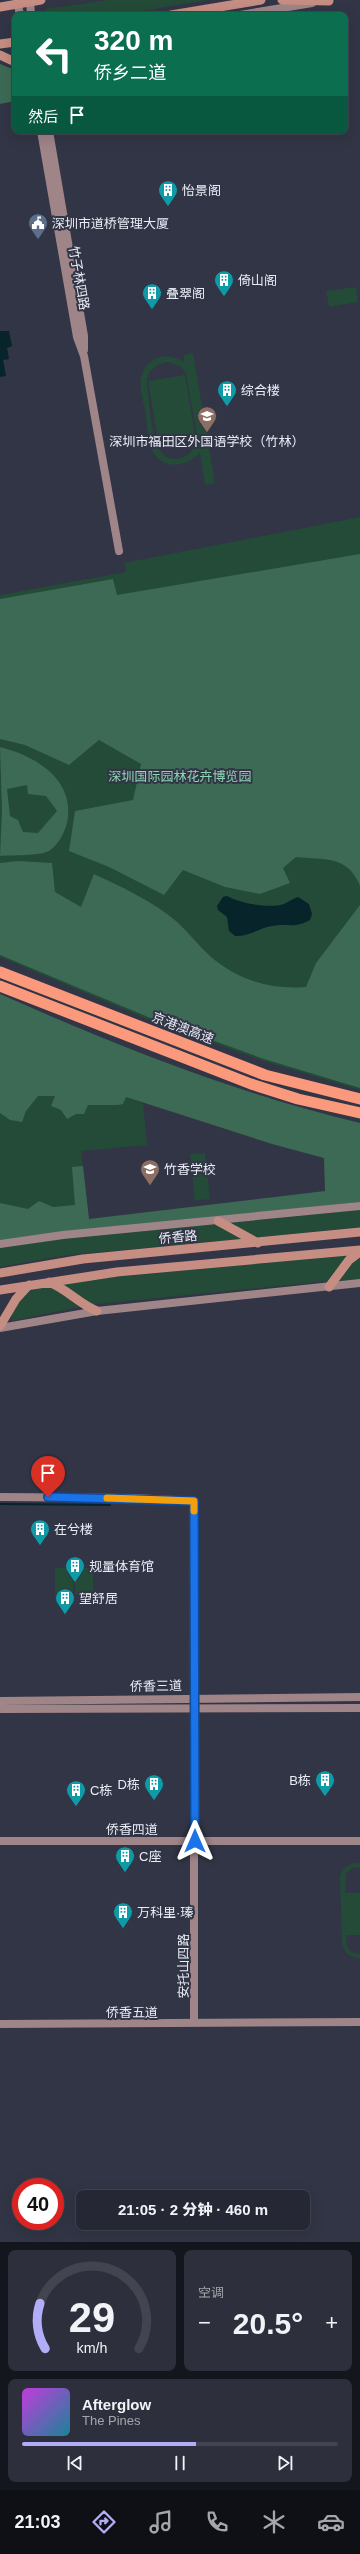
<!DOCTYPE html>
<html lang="zh">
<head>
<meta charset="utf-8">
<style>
  :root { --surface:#252834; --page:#2d303c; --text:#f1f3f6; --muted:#a3a6ac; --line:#42444f; --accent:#b2adf9 }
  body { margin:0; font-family:Arial,"Noto Sans SC",sans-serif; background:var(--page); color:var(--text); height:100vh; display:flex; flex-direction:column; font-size:15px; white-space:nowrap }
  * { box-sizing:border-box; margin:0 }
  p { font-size:13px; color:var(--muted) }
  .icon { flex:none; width:22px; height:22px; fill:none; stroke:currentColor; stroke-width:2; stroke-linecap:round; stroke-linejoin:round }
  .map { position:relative; height:2242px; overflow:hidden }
  .panel { display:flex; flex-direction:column; gap:8px; padding:8px; background:#14161d; flex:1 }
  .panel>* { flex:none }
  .guide { position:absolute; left:12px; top:12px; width:336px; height:122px; border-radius:8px; box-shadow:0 4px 16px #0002,0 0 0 1px var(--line); background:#0b6e4f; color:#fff; overflow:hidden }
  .speed { position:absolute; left:12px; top:2178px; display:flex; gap:8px; font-size:20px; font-weight:700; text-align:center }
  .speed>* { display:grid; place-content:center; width:52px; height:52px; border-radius:50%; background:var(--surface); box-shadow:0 4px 16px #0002,0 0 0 1px var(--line); line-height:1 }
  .speed .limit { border:6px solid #d22; background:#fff; color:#111 }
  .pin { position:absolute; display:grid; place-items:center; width:34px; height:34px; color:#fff; margin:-41px -17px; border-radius:50% 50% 50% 0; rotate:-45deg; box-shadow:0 0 4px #0007 }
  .pin .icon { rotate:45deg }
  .me { position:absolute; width:44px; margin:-22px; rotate:0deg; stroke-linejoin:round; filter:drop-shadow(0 0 3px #0008) }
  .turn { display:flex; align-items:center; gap:14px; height:84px; padding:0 16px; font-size:18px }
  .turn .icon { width:52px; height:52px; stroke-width:2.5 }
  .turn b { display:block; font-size:28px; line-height:34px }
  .then { display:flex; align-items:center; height:38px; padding:0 16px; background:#0003; gap:8px; font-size:15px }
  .big { font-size:30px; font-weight:800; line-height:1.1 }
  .panel .tile { flex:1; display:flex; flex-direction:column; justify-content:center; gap:6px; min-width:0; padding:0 14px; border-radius:8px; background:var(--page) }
  .panel .dial { align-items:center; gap:0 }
  .dial svg { height:104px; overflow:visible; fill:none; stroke:var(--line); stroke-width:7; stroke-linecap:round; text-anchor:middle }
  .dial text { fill:var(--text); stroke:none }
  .song { display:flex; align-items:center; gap:12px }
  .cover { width:48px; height:48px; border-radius:6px; background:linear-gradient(135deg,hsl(290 70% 55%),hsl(190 70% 35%)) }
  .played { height:4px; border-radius:2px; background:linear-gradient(90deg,var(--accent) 55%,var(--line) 55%) }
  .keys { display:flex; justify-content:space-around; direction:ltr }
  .heat { display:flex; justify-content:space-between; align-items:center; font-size:22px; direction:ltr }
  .panel .tiles { flex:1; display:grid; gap:8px; grid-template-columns:1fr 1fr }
  .tile:last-child { grid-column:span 2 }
  .trip { position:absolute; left:76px; top:2190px; width:234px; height:40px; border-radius:8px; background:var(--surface); box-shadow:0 4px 16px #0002,0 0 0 1px var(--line); font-weight:800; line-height:40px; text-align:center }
  .dock { display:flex; height:64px; justify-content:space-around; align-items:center; background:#0f1015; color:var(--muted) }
  .dock .icon { width:28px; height:28px }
  .dock .active { color:var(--accent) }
  .dock b { font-size:18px; color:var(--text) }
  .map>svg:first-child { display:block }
  .green { fill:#244a38; fill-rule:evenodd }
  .forest { fill:#3d6a54; fill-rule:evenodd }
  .water { fill:#06242a }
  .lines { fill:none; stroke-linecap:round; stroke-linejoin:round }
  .stream { stroke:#06242a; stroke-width:2 }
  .secondary { stroke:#9f8488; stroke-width:8 }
  .primary { stroke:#c68d83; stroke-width:9 }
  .highway { stroke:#fb997c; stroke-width:11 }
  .route-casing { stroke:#114b97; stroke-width:10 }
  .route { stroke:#1a73e8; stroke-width:7 }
  .slow { stroke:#f59e0b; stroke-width:7 }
  .labels { text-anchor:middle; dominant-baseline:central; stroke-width:4; stroke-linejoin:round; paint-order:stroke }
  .poi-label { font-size:13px; fill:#e9ecf6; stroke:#313545; text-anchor:start }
  .street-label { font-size:13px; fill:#e9ecf6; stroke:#313545 }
  .park-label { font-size:13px; fill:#8bd5b0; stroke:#313545 }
</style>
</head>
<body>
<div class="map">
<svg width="360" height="2242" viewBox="0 0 360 2242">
  <rect width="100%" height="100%" fill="#313545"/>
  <!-- green -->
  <path class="green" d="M108,0H208L119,15H47L46,9Z
    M356,287L358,302L329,307L326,291Z
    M193,353L215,483L205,485L200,453C187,467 162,471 152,450C147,438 147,423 145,410C143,399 138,385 142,374C148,355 169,352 184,362V355ZM169,362L181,367L186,374L197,435C198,458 168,469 158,447C150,429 150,405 147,385C146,372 155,363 169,362Z
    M185,375L196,440L159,446L148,381Z
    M360,517V1090L263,1061L147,1019L0,957V595L126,572L124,563Z
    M0,1052L143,1103L147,1145L81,1151L89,1219L0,1229Z
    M205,1153L206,1168L192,1169L190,1154Z
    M207,1171L210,1199L195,1201L192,1173Z
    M360,1208V1227L254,1238L230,1221Z
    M216,1222L244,1239L69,1255L0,1267V1248L38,1241Z
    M349,1255L334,1272L329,1281L88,1305L60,1282Z
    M360,1255V1279L340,1281L349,1265Z
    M50,1285L79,1307L11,1321C15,1297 28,1289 50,1285Z
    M55,1568H73V1595H55Z
    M75,1568H93V1595H75Z
    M353,1863H360V1868L354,1867L346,1873L345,1893H360V1935H346L347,1947L351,1952L360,1954V1959L348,1955L342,1944L340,1875L345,1867Z"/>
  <!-- forest -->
  <path class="forest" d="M0,64L15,70V101L0,104Z
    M360,554V886C348,855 324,860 296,857L283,868L290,883L260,894L225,887L183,870L164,895L109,867L69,851L75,811L133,800L141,764L99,740L69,765L25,745L0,739V599L113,579L117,595Z
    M0,747C36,756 76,780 67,823C64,834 58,845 49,851C40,856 11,855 0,856L2,811ZM27,785L28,794L46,796L57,811L38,833L23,832L18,820L10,816L7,789Z
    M18,861L52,863L55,892L81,907L94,874C122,887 152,901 176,921C188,932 198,945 210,956C238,980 270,990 306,987L316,963L360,905V1088L264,1059L148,1017L0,955V863Z
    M0,994C117,1046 235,1093 360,1123V1202L0,1242V1203L28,1209L39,1201L53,1207L75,1205L72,1167L83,1166L89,1219L325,1191L324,1158L272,1144L126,1097L123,1104L118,1105H88L84,1114H76L67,1119L61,1110L51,1106L55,1096H38L26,1111L22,1122L10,1120L0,1113Z"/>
  <!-- water -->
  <path class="water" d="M0,331H9L12,346L7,348L9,359L3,360L6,376L0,377Z
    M227,896C239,903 270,909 284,904C289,901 293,899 298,897L309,904L312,914L310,920C294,929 287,923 272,926C258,928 252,936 235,936L229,931L227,917L218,910L217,906L223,897Z"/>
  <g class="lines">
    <!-- stream -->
    <path class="stream" d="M0,1504L110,1505"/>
    <!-- secondary -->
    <path class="secondary" d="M17,0L20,15
      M30,0L31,15
      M240,15L312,3
      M41,131L77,337L84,356L119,551
      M49,131L84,336V350
      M0,1244L63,1235L360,1206
      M0,1328L97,1311L360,1283
      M0,1497L133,1498L194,1501V2023
      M0,1701L360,1697
      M0,1709L360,1708
      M0,1841H360
      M0,2024L360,2022"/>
    <!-- primary -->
    <path class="primary" d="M282,0L329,1
      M0,7L41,0
      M171,15L261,0
      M0,44L15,42
      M0,55L15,62
      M218,1221L258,1243
      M0,1273L83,1259L360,1232
      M49,1282C67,1289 79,1304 97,1311
      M329,1287L349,1260L360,1252
      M0,1290L117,1272L360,1250
      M0,1326L16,1299L29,1285"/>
    <!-- highway -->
    <path class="highway" d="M0,972L265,1075L360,1099
      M0,986L251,1084L298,1099L360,1113"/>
  </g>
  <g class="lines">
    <!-- route casing -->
    <g class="route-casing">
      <path id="route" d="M48,1497L194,1501L195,1841"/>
    </g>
    <!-- route -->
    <use href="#route" class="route"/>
    <!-- slow -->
    <path class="slow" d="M107,1498L194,1501V1511"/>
  </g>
  <!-- icons -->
  <defs>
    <g id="building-pin" transform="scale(1)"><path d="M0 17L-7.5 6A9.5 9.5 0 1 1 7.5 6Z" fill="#0f9aa8" stroke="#313545"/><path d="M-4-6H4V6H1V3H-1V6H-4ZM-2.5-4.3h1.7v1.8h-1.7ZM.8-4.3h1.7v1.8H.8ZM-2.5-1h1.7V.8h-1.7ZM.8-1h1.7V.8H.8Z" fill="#fff"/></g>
    <g id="civic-pin" transform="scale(1)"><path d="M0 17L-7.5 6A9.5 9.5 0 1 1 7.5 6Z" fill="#5c6f8a" stroke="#313545"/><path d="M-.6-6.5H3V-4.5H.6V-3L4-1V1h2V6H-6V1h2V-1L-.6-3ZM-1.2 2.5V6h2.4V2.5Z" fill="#fff"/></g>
    <g id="school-pin" transform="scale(1)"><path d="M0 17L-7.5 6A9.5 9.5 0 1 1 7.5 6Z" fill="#8d6e63" stroke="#313545"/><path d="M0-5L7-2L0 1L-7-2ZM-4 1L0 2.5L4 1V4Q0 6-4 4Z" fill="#fff"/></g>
  </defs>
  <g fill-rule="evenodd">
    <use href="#building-pin" x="168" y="190"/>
    <use href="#civic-pin" x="38" y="223"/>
    <use href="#building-pin" x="224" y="280"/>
    <use href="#building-pin" x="152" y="293"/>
    <use href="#building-pin" x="227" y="390"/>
    <use href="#school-pin" x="207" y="416"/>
    <use href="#school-pin" x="150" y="1169"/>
    <use href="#building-pin" x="40" y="1529"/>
    <use href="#building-pin" x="75" y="1566"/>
    <use href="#building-pin" x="65" y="1598"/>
    <use href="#building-pin" x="325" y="1780"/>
    <use href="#building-pin" x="154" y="1784"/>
    <use href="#building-pin" x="76" y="1790"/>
    <use href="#building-pin" x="125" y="1856"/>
    <use href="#building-pin" x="123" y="1912"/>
  </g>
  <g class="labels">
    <!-- poi labels -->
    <g class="poi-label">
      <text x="182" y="190">怡景阁</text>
      <text x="52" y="223">深圳市道桥管理大厦</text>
      <text x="238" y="280">倚山阁</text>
      <text x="166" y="293">叠翠阁</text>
      <text x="241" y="390">综合楼</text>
      <text x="207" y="441" text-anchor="middle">深圳市福田区外国语学校（竹林）</text>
      <text x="164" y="1169">竹香学校</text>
      <text x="54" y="1529">在兮楼</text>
      <text x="89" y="1566">规量体育馆</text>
      <text x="79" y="1598">望舒居</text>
      <text x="311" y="1780" text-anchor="end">B栋</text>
      <text x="140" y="1784" text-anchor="end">D栋</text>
      <text x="90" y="1790">C栋</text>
      <text x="139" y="1856">C座</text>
      <text x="137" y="1912">万科里·瑧</text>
    </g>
    <!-- street labels -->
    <g class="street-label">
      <text transform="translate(79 278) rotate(80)">竹子林四路</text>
      <text transform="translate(183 1028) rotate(21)">京港澳高速</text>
      <text transform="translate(178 1237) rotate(-5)">侨香路</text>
      <text transform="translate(156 1686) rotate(-1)">侨香三道</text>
      <text x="132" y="1829">侨香四道</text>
      <text transform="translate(183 1966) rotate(-90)">安托山四路</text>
      <text x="132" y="2012">侨香五道</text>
    </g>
    <!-- park labels -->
    <g class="park-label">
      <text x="180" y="776">深圳国际园林花卉博览园</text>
    </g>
  </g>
</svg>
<div class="speed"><div class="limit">40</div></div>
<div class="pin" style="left:48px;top:1497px;background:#d93025"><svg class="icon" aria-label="arrive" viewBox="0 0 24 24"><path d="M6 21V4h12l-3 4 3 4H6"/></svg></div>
<svg class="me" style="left:195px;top:1841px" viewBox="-20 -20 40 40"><path d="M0-17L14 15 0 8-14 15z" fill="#1a73e8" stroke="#fff" stroke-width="4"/></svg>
<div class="trip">21:05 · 2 分钟 · 460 m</div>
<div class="guide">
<div class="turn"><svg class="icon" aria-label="left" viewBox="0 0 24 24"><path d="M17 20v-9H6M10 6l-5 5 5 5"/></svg><div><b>320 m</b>侨乡二道</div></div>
<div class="then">然后<svg class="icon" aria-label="arrive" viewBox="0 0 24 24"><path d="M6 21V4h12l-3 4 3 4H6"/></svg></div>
</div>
</div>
<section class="panel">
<div class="tiles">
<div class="tile dial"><svg viewBox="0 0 100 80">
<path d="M14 69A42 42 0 1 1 86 69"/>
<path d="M14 69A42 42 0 0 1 10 34" stroke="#b2adf9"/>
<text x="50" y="56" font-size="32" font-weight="700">29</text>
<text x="50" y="72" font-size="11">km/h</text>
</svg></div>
<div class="tile"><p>空调</p>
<div class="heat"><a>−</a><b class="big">20.5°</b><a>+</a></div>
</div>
<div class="tile">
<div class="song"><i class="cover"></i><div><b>Afterglow</b><p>The Pines</p></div></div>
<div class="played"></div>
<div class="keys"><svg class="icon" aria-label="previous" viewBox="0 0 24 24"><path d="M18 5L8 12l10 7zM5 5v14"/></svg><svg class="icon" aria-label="pause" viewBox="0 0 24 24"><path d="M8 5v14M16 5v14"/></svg><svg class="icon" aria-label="next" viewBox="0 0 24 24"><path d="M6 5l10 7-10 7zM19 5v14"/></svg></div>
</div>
</div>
</section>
<nav class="dock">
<b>21:03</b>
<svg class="icon active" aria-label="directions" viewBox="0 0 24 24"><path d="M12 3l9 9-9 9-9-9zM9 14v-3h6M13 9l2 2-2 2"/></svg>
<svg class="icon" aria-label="music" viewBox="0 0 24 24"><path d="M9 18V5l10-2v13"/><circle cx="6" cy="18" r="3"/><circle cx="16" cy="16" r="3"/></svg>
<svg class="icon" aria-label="phone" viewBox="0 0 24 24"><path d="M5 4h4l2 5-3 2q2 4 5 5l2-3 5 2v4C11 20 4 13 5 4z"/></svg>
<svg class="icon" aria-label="climate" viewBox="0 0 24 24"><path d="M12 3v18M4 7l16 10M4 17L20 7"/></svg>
<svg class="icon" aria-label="car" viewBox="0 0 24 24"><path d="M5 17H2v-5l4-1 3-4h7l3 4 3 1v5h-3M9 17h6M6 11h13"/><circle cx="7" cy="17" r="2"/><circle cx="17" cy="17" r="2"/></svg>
</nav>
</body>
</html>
